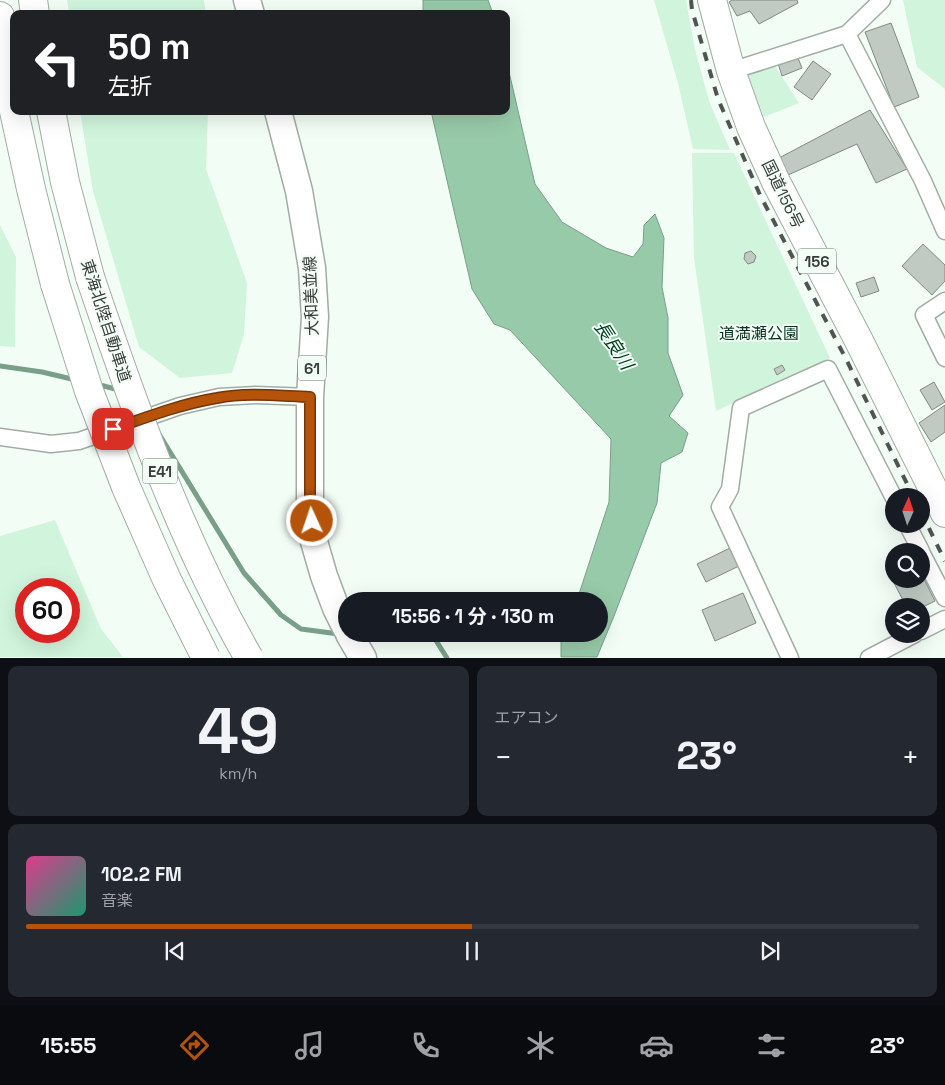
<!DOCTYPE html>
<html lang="ja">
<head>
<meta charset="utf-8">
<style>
  :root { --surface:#171b24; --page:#242831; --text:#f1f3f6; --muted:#9ea1a6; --line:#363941; --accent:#b45309 }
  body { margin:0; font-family:"Space Grotesk","Noto Sans JP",sans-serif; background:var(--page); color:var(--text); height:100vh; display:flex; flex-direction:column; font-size:19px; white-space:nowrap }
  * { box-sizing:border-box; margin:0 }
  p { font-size:16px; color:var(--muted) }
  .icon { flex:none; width:28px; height:28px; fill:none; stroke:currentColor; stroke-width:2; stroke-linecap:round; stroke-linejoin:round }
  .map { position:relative; height:658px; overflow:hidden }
  .details { display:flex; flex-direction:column; gap:8px; padding:8px; background:#0d0f14; flex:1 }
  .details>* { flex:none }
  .hud { position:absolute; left:10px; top:10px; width:500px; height:105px; border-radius:10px; box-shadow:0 5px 20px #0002; background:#202124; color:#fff; overflow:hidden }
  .needle { width:32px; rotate:3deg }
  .controls { position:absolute; left:885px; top:488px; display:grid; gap:10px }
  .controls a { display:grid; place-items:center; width:45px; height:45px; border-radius:50%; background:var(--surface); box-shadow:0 5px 20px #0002; font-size:25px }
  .speed { position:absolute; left:15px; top:578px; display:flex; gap:10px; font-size:25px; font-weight:700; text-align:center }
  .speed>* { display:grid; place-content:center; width:65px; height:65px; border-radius:50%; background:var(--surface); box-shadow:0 5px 20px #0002; line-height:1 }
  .speed .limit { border:8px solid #d22; background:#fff; color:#111 }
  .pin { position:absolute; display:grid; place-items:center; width:42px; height:42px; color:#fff; margin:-21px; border-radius:10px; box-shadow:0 2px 8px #0006 }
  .me { position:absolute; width:55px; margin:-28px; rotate:357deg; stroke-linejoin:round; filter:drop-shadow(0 0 4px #0008) }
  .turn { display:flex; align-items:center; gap:18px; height:105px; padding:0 15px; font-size:22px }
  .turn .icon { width:65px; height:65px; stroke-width:2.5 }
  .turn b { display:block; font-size:35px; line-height:42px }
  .big { font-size:38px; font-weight:700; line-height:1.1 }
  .details .tile { flex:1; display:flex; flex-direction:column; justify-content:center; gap:8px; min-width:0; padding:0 18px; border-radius:10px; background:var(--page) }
  .details .dial { align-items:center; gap:0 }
  .dial b { font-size:65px; line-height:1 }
  .song { display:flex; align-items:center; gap:15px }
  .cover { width:60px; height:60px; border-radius:8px; background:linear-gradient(135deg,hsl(330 70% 55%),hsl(160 70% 35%)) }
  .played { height:5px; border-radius:2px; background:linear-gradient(90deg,var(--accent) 50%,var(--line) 50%) }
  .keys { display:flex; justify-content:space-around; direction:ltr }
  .heat { display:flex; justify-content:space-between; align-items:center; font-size:28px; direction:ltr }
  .details .tiles { flex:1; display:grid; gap:8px; grid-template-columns:1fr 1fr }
  .tile:last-child { grid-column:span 2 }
  .trip { position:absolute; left:338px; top:592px; width:270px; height:50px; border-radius:25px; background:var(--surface); box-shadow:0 5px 20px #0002; font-weight:700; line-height:50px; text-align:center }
  .tabs { display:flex; height:80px; justify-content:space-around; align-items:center; background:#090b0e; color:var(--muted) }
  .tabs .icon { width:35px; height:35px }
  .tabs .active { color:var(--accent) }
  .tabs b { font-size:22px; color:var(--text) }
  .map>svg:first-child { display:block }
  .green { fill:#d0f4dc; fill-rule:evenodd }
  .water { fill:#97caa9; stroke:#7a9f88 }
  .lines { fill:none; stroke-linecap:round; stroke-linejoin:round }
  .stream { stroke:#7a9f88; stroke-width:5 }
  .building { fill:#c0cac3; stroke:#808a83 }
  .street-casing { stroke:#a2aca5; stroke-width:19 }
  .primary-casing { stroke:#a2aca5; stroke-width:29 }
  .highway-casing { stroke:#a2aca5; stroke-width:30 }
  .street { stroke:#fff; stroke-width:16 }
  .primary { stroke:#fff; stroke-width:26 }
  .highway { stroke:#fff; stroke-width:28 }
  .rail { stroke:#505552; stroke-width:4; stroke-dasharray:9 9; stroke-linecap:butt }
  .highway-bridge-casing { stroke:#a2aca5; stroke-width:30; stroke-linecap:butt }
  .highway-bridge { stroke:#fff; stroke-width:28 }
  .route-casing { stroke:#753606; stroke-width:12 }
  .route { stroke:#b45309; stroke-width:9 }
  .labels { text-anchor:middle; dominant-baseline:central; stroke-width:4; stroke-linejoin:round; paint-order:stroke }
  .shield { fill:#f2fdf6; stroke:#707672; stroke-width:1 }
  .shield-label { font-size:15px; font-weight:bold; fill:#383c3a }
  .street-label { font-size:16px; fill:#383c3a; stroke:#f2fdf6 }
  .park-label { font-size:16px; fill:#09331e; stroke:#f2fdf6 }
  .water-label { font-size:18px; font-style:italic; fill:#004123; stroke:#f2fdf6 }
</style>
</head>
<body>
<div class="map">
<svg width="945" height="658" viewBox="0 0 945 658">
  <rect width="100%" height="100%" fill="#f2fdf6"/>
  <!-- green -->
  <path class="green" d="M67,0H204L206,14H69Z
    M654,0H686L695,49L709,101L730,150L693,149L678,83Z
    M903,0H945V89L917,67Z
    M771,60L799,103L764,117L745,71Z
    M80,111H208L206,169L247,283L244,334L232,373L180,378L139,347L93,191Z
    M692,153H734L830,358L716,411L694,258Z
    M0,225L16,257L15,347L0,346Z
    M55,520L101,629L123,657H0V536ZM26,589H69V631H26Z"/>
  <!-- water -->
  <path class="water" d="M423,0H488L493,14H423Z
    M506,59L535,184L562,222L606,248L633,257L643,244L644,225L655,214L664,238L662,287L668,318V353L683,395L669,416L688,433L682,452L661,463L657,503L614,616L597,657H561V634H599V601H572L579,594L609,502L611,439L510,330L494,324L472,289L431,111H506Z"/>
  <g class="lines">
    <!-- stream -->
    <path class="stream" d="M0,366L42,372L76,380
      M96,384L119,390
      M159,434L244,573L281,615L301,629L339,634
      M427,634L435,639L447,658
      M360,636L379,634"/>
  </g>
  <!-- building -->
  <path class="building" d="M732,0H797L798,3L759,24L750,11L737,16L729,2Z
    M891,23L919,97L894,107L865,32Z
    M796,53L802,68L782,76L777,60Z
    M813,61L831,74L812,100L794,87Z
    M870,110L907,169L876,183L857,144L788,175L779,158Z
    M923,244L945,265V281L932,295L902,266Z
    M751,251L756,256L754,262L748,264L744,259L745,253Z
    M874,277L879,291L861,297L856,283Z
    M782,365L785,370L777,375L774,369Z
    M934,382L945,402L932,410L920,390Z
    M945,405V432L931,442L919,423Z
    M730,548L739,566L706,582L697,564Z
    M921,577H923L935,601L921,608V606H906L893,581L897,579L916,580Z
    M743,593L756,623L715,641L702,610Z"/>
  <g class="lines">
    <!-- street casing -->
    <g class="street-casing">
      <path id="street" d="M847,34L882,0
        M731,71L847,34L923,181L945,231
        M945,301L924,315L945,358
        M0,437L51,444L79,441L180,406L219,397L256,395L310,397
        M907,524L921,551
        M921,552L945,598
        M921,631L945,619
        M790,658L720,507L730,489L741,408L828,369L894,498
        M869,658L915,634"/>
    </g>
    <!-- primary casing -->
    <g class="primary-casing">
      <path id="primary" d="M247,0L251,14
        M278,111L299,191L312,268L315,317L310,397V505L313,538L324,576L336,608L346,628
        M349,634L363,658"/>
    </g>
    <!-- highway casing -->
    <g class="highway-casing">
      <path id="highway" d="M33,0L35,14
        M712,0L731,71L751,127L776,182L858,339L945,513
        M0,16L14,109
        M14,111L31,189L55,284
        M51,111L65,182L90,277"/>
    </g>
    <!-- street -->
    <use href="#street" class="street"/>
    <!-- primary -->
    <use href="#primary" class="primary"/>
    <!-- highway -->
    <use href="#highway" class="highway"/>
    <!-- rail -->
    <path class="rail" d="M691,0L692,10L718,99L760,195L846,359L913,496
      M921,512L945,561"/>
    <!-- highway-bridge casing -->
    <g class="highway-bridge-casing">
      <path id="highway-bridge" d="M90,277C134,407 180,538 249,658
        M55,284L89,391L126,487L167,580L206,658"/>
    </g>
    <!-- highway-bridge -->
    <use href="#highway-bridge" class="highway-bridge"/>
  </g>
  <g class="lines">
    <!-- route casing -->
    <g class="route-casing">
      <path id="route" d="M113,429C147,417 181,404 217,398C248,392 280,396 310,397V504L312,521"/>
    </g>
    <!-- route -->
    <use href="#route" class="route"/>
  </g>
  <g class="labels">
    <!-- shield labels -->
    <g class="shield">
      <rect x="798" y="248.5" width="38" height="25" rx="4"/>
      <rect x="298" y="355.5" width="28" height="25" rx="4"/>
      <rect x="142.5" y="458.5" width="35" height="25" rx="4"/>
    </g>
    <g class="shield-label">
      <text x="817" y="261">156</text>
      <text x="312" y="368">61</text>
      <text x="160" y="471">E41</text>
    </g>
    <!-- street labels -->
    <g class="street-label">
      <text transform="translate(783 194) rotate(64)">国道156号</text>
      <text transform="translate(311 296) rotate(-92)">大和美並線</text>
      <text transform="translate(106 321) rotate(72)">東海北陸自動車道</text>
    </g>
    <!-- park labels -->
    <g class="park-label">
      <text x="759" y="333">道満瀬公園</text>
    </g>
    <!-- water labels -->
    <g class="water-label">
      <text transform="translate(614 345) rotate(57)">長良川</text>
    </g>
  </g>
</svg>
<div class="controls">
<a><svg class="needle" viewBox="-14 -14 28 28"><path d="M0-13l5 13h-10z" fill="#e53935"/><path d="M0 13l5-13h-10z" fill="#9ea1a6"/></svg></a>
<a><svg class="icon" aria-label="search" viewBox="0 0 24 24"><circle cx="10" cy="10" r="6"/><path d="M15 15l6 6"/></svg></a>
<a><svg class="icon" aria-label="layers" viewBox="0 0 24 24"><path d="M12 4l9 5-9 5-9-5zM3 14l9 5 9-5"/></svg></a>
</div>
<div class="speed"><div class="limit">60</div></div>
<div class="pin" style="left:113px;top:429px;background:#d93025"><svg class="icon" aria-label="arrive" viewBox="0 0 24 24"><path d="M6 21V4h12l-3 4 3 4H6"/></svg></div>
<svg class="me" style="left:312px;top:521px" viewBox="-20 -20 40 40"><circle r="17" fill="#b45309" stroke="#fff" stroke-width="3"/><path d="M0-11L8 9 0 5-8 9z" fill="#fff"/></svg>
<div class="trip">15:56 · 1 分 · 130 m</div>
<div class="hud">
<div class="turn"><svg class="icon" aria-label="left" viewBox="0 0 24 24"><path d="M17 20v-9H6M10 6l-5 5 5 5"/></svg><div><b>50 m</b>左折</div></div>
</div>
</div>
<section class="details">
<div class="tiles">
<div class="tile dial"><b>49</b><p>km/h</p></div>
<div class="tile"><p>エアコン</p>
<div class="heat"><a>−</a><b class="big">23°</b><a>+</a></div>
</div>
<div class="tile">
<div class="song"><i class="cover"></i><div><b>102.2 FM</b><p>音楽</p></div></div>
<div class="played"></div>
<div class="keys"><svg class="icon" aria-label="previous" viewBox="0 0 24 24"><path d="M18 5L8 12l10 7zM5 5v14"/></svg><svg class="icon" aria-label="pause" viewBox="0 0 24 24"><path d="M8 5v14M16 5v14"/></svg><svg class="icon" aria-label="next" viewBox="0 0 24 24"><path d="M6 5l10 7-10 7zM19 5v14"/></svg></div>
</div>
</div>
</section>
<nav class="tabs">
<b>15:55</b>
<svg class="icon active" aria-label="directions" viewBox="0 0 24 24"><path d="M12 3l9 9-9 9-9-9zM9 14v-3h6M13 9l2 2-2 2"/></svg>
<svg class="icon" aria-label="music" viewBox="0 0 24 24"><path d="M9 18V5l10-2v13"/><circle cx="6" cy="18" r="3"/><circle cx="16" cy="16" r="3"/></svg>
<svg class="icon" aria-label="phone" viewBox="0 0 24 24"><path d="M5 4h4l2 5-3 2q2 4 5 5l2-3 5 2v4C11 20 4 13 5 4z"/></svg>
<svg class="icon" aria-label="climate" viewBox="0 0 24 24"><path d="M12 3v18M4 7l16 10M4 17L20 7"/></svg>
<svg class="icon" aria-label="car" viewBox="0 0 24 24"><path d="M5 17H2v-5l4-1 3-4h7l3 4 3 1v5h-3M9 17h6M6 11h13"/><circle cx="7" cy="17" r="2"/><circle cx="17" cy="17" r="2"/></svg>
<svg class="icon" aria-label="filters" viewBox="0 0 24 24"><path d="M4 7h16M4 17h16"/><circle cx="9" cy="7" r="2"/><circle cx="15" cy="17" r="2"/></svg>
<b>23°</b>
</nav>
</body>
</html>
